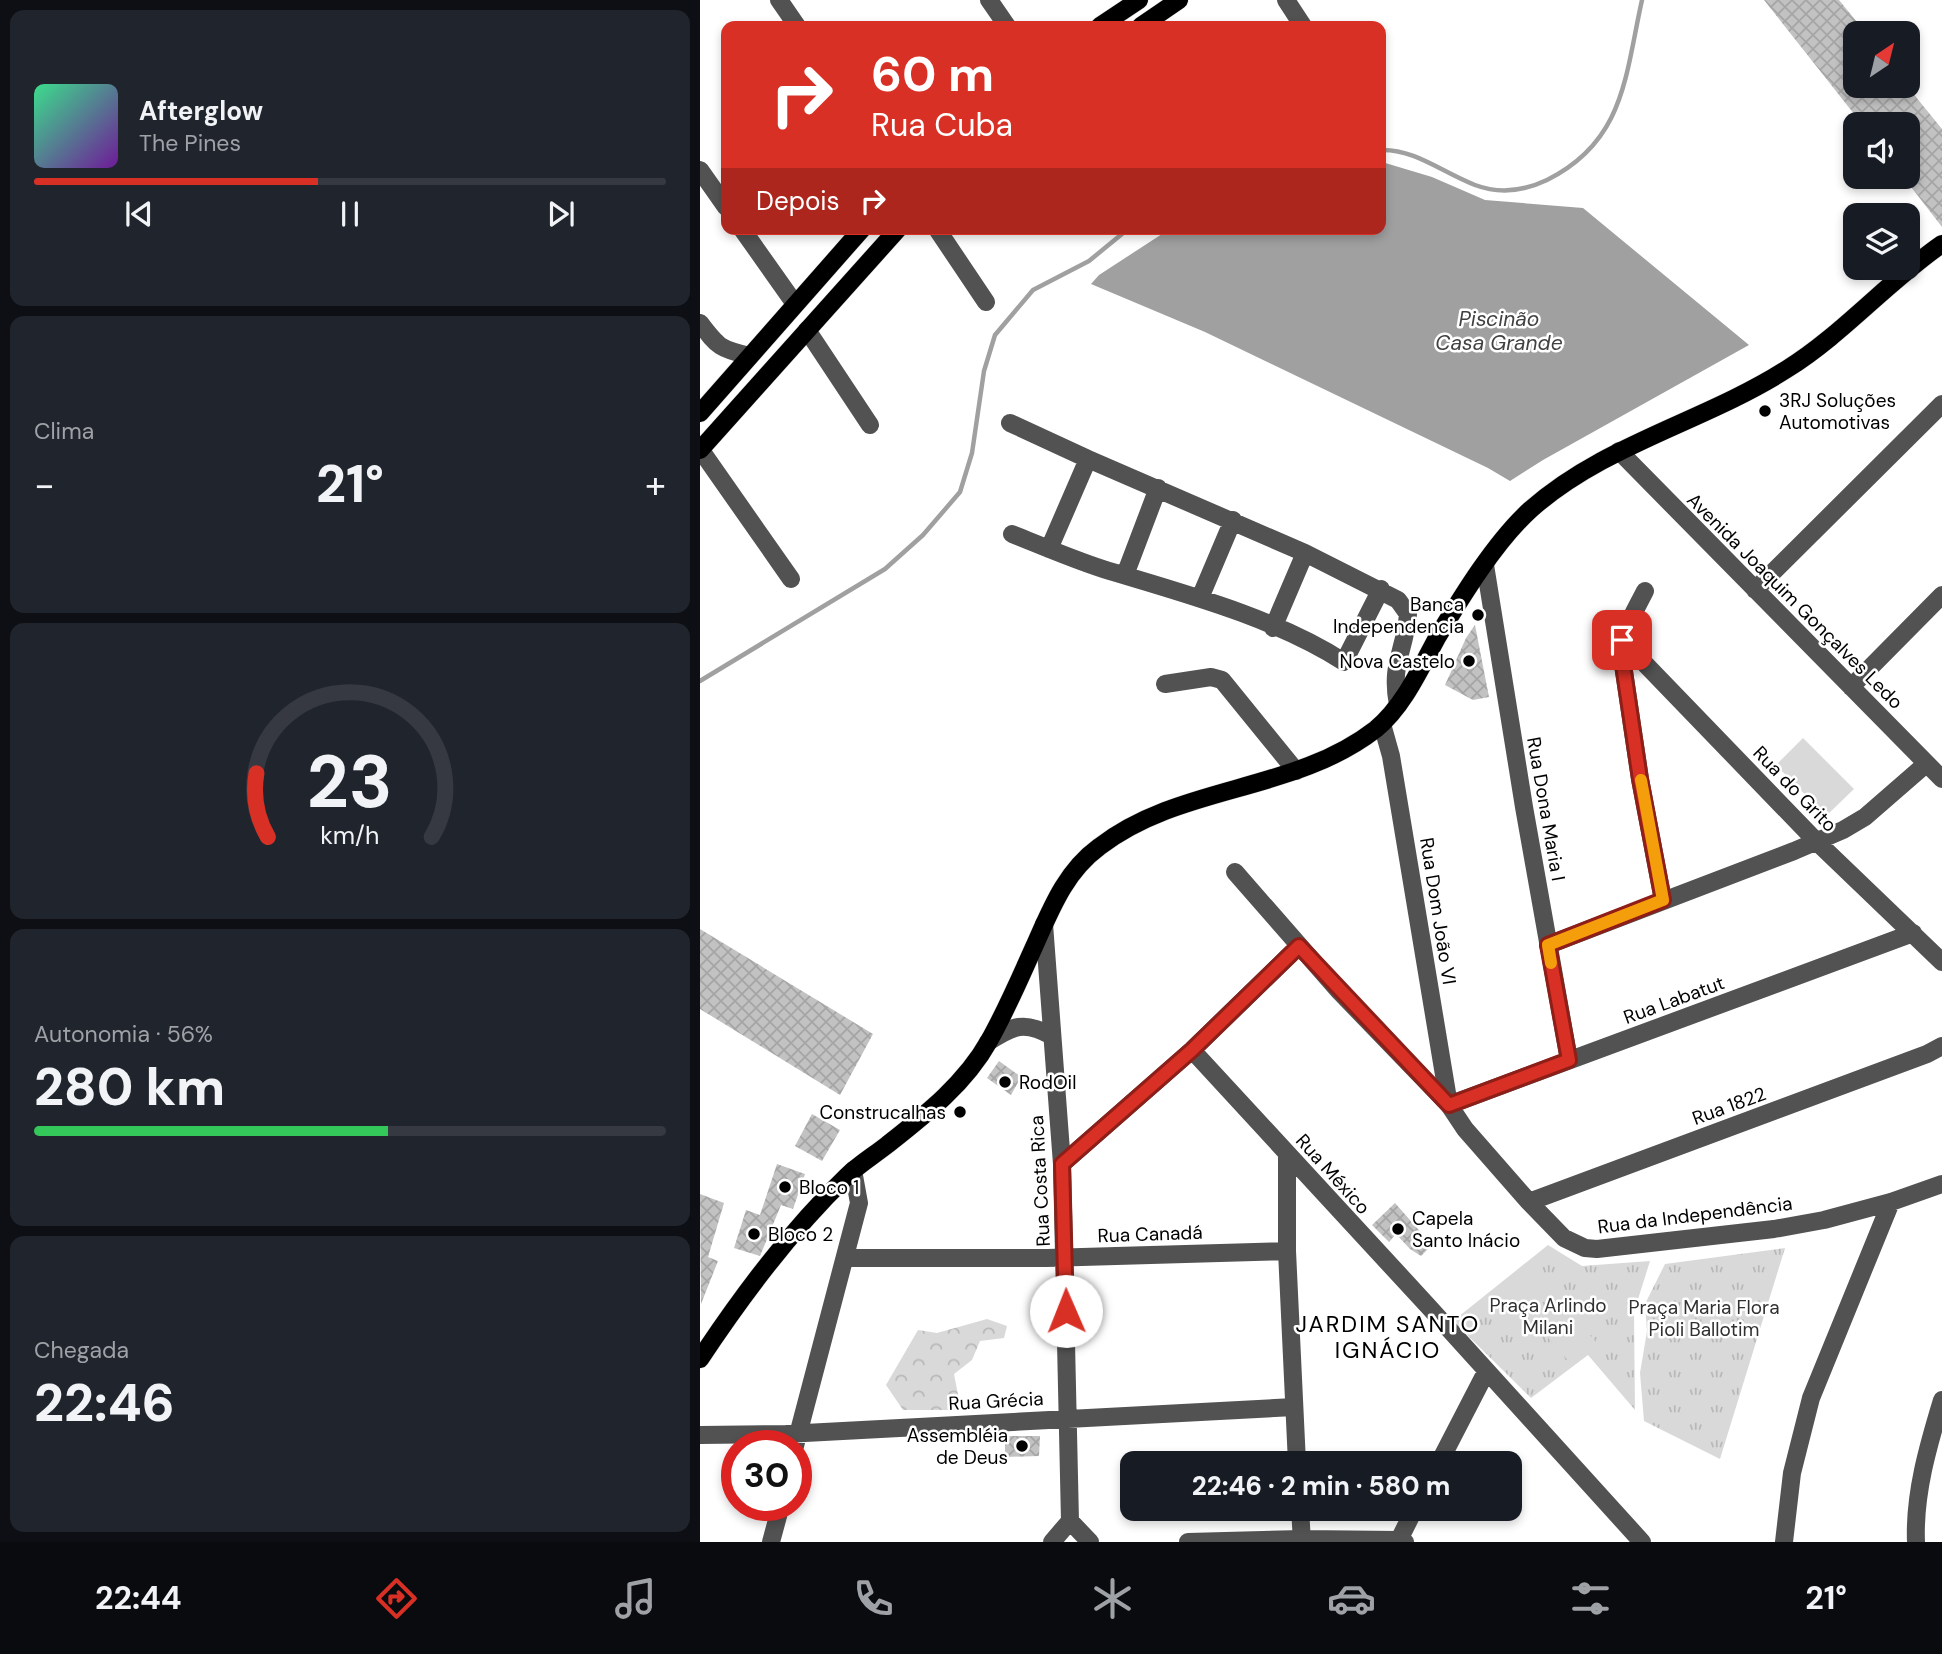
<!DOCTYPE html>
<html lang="pt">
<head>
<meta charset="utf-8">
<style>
  :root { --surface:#171b24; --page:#20242c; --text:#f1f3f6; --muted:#9ea1a6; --line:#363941; --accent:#d93025 }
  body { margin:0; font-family:"DM Sans",sans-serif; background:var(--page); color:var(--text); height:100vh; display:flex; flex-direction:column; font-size:26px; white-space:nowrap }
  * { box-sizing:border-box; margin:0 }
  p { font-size:23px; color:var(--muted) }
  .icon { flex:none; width:38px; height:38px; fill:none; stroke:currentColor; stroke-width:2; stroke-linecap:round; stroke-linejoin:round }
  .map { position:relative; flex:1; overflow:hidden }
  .side { display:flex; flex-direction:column; gap:10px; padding:10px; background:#0d0f14; width:700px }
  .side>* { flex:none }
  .top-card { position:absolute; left:21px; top:21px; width:665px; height:214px; border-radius:14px; box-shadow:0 4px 10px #0003; background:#d93025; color:#fff; overflow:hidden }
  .needle { width:46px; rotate:35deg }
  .tools { position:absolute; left:1143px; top:21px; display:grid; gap:14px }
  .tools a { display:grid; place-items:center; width:77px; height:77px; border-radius:14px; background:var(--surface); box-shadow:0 4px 10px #0003; font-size:35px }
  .speed { position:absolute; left:21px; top:1430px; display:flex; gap:14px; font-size:35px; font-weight:700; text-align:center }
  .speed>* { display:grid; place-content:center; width:91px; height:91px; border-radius:50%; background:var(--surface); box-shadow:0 4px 10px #0003; line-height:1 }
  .speed .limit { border:10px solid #d22; background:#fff; color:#111 }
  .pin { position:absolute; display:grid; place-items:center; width:60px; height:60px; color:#fff; margin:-30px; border-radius:14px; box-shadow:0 4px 10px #0006 }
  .me { position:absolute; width:77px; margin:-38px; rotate:359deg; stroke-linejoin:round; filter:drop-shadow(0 0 5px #0008) }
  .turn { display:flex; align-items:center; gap:24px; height:147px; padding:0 35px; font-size:32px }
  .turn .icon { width:91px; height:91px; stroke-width:2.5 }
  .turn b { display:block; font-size:49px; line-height:60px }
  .then { display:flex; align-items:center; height:66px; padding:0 35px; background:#0003; gap:14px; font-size:26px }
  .big { font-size:52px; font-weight:800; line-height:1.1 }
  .side .tile { flex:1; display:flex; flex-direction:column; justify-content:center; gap:10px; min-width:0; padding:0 24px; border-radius:14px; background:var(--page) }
  .side .dial { align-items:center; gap:0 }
  .dial svg { height:182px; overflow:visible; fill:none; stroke:var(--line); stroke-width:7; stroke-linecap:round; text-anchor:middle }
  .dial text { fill:var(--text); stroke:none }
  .song { display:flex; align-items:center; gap:21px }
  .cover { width:84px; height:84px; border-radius:10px; background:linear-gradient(135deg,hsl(150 70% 55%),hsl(280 70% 35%)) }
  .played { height:7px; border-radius:4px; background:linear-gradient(90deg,var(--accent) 45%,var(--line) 45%) }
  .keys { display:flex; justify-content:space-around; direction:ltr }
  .heat { display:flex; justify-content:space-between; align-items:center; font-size:38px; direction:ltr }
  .charge { height:10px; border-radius:5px; background:linear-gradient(90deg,#34c759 56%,var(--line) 0) }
  .trip { position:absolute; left:420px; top:1451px; width:402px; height:70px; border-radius:14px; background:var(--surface); box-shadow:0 4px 10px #0003; font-weight:800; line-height:70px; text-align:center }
  .dock { display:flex; height:112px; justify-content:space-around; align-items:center; background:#090b0e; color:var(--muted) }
  .dock .icon { width:49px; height:49px }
  .dock .on { color:var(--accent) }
  .dock b { font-size:32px; color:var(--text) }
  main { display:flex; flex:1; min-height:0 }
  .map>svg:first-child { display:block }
  .grass { fill:url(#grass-tufts) }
  .forest { fill:url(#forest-crowns) }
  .pitch { fill:#d9d9d9 }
  .water { fill:#a0a0a0 }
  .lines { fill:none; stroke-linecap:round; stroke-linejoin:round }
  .stream { stroke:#a0a0a0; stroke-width:4.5 }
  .building { fill:url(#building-cross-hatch) }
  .major-casing { stroke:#dbdbdb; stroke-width:19 }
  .minor { stroke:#525252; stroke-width:18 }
  .major { stroke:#000; stroke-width:18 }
  .route-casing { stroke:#8d1f18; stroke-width:18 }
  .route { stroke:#d93025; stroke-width:12 }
  .slow { stroke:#f59e0b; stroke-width:12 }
  .poi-dot { fill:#000; stroke:#fff; stroke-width:2.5 }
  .labels { text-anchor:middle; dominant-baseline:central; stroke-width:5; stroke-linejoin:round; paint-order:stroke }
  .poi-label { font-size:19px; fill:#000; stroke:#fff; text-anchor:start }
  .street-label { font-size:19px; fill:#000; stroke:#fff }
  .park-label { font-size:19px; fill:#303030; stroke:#fff }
  .water-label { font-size:21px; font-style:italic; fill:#414141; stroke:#fff }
  .quarter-label { font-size:23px; letter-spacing:2px; fill:#000; stroke:#fff }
</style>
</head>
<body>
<main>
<section class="side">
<div class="tile">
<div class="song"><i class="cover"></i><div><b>Afterglow</b><p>The Pines</p></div></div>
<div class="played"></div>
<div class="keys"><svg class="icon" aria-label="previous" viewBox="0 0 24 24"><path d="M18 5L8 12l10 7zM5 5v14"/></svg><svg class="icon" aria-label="pause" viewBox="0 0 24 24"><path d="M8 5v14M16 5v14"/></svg><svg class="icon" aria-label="next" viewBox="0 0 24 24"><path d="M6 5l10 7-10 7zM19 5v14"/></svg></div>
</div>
<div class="tile"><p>Clima</p>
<div class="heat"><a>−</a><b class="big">21°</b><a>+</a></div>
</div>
<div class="tile dial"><svg viewBox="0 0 100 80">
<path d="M14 69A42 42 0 1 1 86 69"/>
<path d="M14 69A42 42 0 0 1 9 41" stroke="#d93025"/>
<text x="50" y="56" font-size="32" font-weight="700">23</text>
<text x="50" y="72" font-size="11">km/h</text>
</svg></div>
<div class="tile"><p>Autonomia · 56%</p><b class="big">280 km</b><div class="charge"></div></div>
<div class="tile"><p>Chegada</p><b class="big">22:46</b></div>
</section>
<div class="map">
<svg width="1242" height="1542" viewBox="0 0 1242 1542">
  <defs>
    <pattern id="grass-tufts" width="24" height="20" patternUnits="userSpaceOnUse" patternTransform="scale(1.75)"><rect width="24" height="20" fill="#d9d9d9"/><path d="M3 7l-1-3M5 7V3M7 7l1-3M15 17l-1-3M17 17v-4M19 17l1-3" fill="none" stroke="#b8b8b8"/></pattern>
    <pattern id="forest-crowns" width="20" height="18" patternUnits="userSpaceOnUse" patternTransform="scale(1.75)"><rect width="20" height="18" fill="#d9d9d9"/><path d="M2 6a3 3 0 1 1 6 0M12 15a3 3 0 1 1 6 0" fill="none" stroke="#b8b8b8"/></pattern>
    <pattern id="building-cross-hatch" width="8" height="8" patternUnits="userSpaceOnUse" patternTransform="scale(1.75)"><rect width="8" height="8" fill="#c2c2c2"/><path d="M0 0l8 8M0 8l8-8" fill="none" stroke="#a5a5a5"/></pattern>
  </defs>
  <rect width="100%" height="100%" fill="#fff"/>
  <!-- grass -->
  <path class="grass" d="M848,1245L882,1266L950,1261L934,1312L935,1410L888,1355L831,1398L753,1321Z
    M1085,1248L1020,1459L944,1421L940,1373L947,1331L945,1304L965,1264Z"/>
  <!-- forest -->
  <path class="forest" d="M287,1319L307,1326L304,1338L280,1341L272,1360L254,1374L261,1410H203L186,1385L218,1330L237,1333Z"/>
  <!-- pitch -->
  <path class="pitch" d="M1103,738L1154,789L1126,816L1076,765Z
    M836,1269L854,1291L827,1314L808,1293Z
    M856,1296L896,1342L871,1364L831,1318Z"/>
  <!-- water -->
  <path class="water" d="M682,162L732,177L785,200L883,208L1049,345L843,460L810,481L788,468L505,332L391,284L399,275L462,234L474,229H681Z"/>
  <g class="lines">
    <!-- stream -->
    <path class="stream" d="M681,150C715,149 743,173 775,185C799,194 824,191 847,180C925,141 925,76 942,0
      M0,681L185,569L223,535L260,492L272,453L284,371L295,335L333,290L389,261L428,229"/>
  </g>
  <!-- building -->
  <path class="building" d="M1064,0H1139L1166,33H1155V86H1207L1242,129V227L1208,183V124H1162Z
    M775,625L789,697L773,700L745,685L766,638Z
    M0,929L173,1034L140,1095L0,1009Z
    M299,1061L321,1077L311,1095L287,1078Z
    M112,1114L140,1130L122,1161L95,1146Z
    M77,1164L105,1174L93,1209L81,1205L60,1256L34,1248L46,1210L60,1215Z
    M0,1194L24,1203L8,1257L18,1261L1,1304Z
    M695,1203L732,1245L721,1256L710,1249L696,1234L689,1242L672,1225Z
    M305,1436H340L339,1456L305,1457Z"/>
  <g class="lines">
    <!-- major casing -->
    <g class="major-casing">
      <path id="major" d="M400,26L439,0
        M441,26L479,0
        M0,413L162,229
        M0,450L198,229
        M0,1359C43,1294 90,1231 146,1177C158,1165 173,1156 187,1145C225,1115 265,1084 289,1041C306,1011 320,978 334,947C351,909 365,872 399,847C480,784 594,793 676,729C704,706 721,667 738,636C762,596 795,542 830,510C904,444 1004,422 1087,369C1143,334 1187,282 1242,244"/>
    </g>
    <!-- minor -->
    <path class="minor" d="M79,0L97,26
      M289,0L307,26
      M586,0L603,26
      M0,170L26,207
      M42,229L95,304
      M237,229L286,302
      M0,323C18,347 20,349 50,356
      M107,330L170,425
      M310,423L388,459L605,553L698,600L708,614C705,651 690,664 698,705
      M0,449L91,579
      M919,451L1242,779
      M312,534C342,546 372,559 403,569C482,593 574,617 644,662L681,589
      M349,549L388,459
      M785,565L824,807L869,1060
      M425,575L458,488
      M1055,590L1242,404
      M945,591C933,615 922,630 922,658L940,779L963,900
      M500,598L533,520
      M573,628L605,553
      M922,640L1117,842L1242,962
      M465,684L511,677L522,680L596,771
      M1151,687L1242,595
      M682,724L691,756L749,1105L1213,933
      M535,872L639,991L749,1105L765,1129L829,1202L864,1238L885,1248L897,1249L1074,1229L1124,1220L1191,1202L1242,1184
      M344,924L362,1164L370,1521L352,1542
      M848,945L1094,851L1143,830L1165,817L1226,764
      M288,1042C313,1026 324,1020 352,1036
      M492,1050L728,1306L942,1542
      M587,1154V1251L597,1463
      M362,1164L492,1050L599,946
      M829,1202L1227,1054L1242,1046
      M146,1258H347L587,1251
      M0,1435L86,1434L594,1407
      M95,1446L159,1203L153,1170
      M739,1463L786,1372
      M600,1508L602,1542
      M370,1521L390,1542
      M699,1540L715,1508
      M71,1542L81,1505
      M488,1542L602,1539L699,1540L705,1542
      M1084,1542L1092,1473L1111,1398L1191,1202
      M1216,1542C1214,1494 1228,1446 1242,1400"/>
    <!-- major -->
    <use href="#major" class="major"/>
  </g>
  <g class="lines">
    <!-- route casing -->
    <g class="route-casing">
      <path id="route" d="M366,1311L362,1164L492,1050L599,946L749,1105L869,1060L848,945L963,900L940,779L922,658V640"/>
    </g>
    <!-- route -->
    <use href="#route" class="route"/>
    <!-- slow -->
    <path class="slow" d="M851,963L848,945L963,900L941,780"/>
  </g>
  <!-- markers -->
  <g class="poi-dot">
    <circle cx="1065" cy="411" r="7"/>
    <circle cx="778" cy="615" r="7"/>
    <circle cx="769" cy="661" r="7"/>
    <circle cx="305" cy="1082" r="7"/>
    <circle cx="260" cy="1112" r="7"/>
    <circle cx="85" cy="1187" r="7"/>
    <circle cx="698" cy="1229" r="7"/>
    <circle cx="54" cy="1234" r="7"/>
    <circle cx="322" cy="1446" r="7"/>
  </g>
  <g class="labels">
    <!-- poi labels -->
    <g class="poi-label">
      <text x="1079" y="400">3RJ Soluções<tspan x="1079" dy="22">Automotivas</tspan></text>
      <text x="764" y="604" text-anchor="end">Banca<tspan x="764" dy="22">Independencia</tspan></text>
      <text x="755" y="661" text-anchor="end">Nova Castelo</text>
      <text x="319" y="1082">RodOil</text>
      <text x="246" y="1112" text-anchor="end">Construcalhas</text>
      <text x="99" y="1187">Bloco 1</text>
      <text x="712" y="1218">Capela<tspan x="712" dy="22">Santo Inácio</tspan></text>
      <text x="68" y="1234">Bloco 2</text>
      <text x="308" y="1435" text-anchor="end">Assembléia<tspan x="308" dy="22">de Deus</tspan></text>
    </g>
    <!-- street labels -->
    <g class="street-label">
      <text transform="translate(1095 601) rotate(45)">Avenida Joaquim Gonçalves Ledo</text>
      <text transform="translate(1095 789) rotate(46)">Rua do Grito</text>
      <text transform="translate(846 809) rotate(80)">Rua Dona Maria I</text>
      <text transform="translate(738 911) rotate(81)">Rua Dom João VI</text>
      <text transform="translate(974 1000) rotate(-20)">Rua Labatut</text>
      <text transform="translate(1029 1106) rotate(-20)">Rua 1822</text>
      <text transform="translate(633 1174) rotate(48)">Rua México</text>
      <text transform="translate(340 1181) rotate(-93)">Rua Costa Rica</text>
      <text transform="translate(995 1215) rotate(-7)">Rua da Independência</text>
      <text transform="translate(450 1234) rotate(-2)">Rua Canadá</text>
      <text transform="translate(296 1401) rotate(-3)">Rua Grécia</text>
    </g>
    <!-- park labels -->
    <g class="park-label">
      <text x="848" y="1305">Praça Arlindo<tspan x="848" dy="22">Milani</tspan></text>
      <text x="1004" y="1307">Praça Maria Flora<tspan x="1004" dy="22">Pioli Ballotim</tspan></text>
    </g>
    <!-- water labels -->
    <g class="water-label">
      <text x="799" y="319">Piscinão<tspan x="799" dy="24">Casa Grande</tspan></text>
    </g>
    <!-- quarter labels -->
    <g class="quarter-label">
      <text x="688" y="1324">JARDIM SANTO<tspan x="688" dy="26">IGNÁCIO</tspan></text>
    </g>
  </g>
</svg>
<div class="tools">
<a><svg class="needle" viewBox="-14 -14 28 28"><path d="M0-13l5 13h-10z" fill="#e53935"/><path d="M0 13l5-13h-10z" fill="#9ea1a6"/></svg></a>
<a><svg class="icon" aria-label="sound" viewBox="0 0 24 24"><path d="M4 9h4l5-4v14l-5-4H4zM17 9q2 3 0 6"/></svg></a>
<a><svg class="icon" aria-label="layers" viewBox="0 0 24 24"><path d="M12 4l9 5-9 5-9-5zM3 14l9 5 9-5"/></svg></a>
</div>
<div class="speed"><div class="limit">30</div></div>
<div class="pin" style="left:922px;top:640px;background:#d93025"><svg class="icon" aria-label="arrive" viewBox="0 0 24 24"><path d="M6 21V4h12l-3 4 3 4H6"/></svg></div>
<svg class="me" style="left:366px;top:1311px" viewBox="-20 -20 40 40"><circle r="19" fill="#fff"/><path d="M0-13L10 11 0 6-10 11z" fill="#d93025"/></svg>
<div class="trip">22:46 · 2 min · 580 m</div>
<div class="top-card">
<div class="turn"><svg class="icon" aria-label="right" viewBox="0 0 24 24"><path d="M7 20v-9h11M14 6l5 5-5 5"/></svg><div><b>60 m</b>Rua Cuba</div></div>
<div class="then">Depois<svg class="icon" aria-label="right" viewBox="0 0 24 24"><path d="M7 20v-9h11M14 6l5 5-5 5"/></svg></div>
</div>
</div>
</main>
<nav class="dock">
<b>22:44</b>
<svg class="icon on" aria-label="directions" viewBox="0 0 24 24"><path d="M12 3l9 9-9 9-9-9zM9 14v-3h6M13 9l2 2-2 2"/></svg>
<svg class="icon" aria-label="music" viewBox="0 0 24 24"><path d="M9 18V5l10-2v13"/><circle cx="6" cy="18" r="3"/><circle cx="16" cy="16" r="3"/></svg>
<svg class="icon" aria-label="phone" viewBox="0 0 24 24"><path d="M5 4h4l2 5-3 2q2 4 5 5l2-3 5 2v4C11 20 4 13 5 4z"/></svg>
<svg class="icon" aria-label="climate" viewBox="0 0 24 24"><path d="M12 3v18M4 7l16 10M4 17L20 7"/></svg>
<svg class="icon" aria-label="car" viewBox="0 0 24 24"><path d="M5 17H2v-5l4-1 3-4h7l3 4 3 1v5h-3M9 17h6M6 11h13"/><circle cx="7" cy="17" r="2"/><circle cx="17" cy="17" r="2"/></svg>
<svg class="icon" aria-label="filters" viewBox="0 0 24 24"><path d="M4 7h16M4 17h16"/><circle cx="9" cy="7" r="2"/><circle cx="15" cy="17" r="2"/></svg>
<b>21°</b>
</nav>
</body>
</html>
